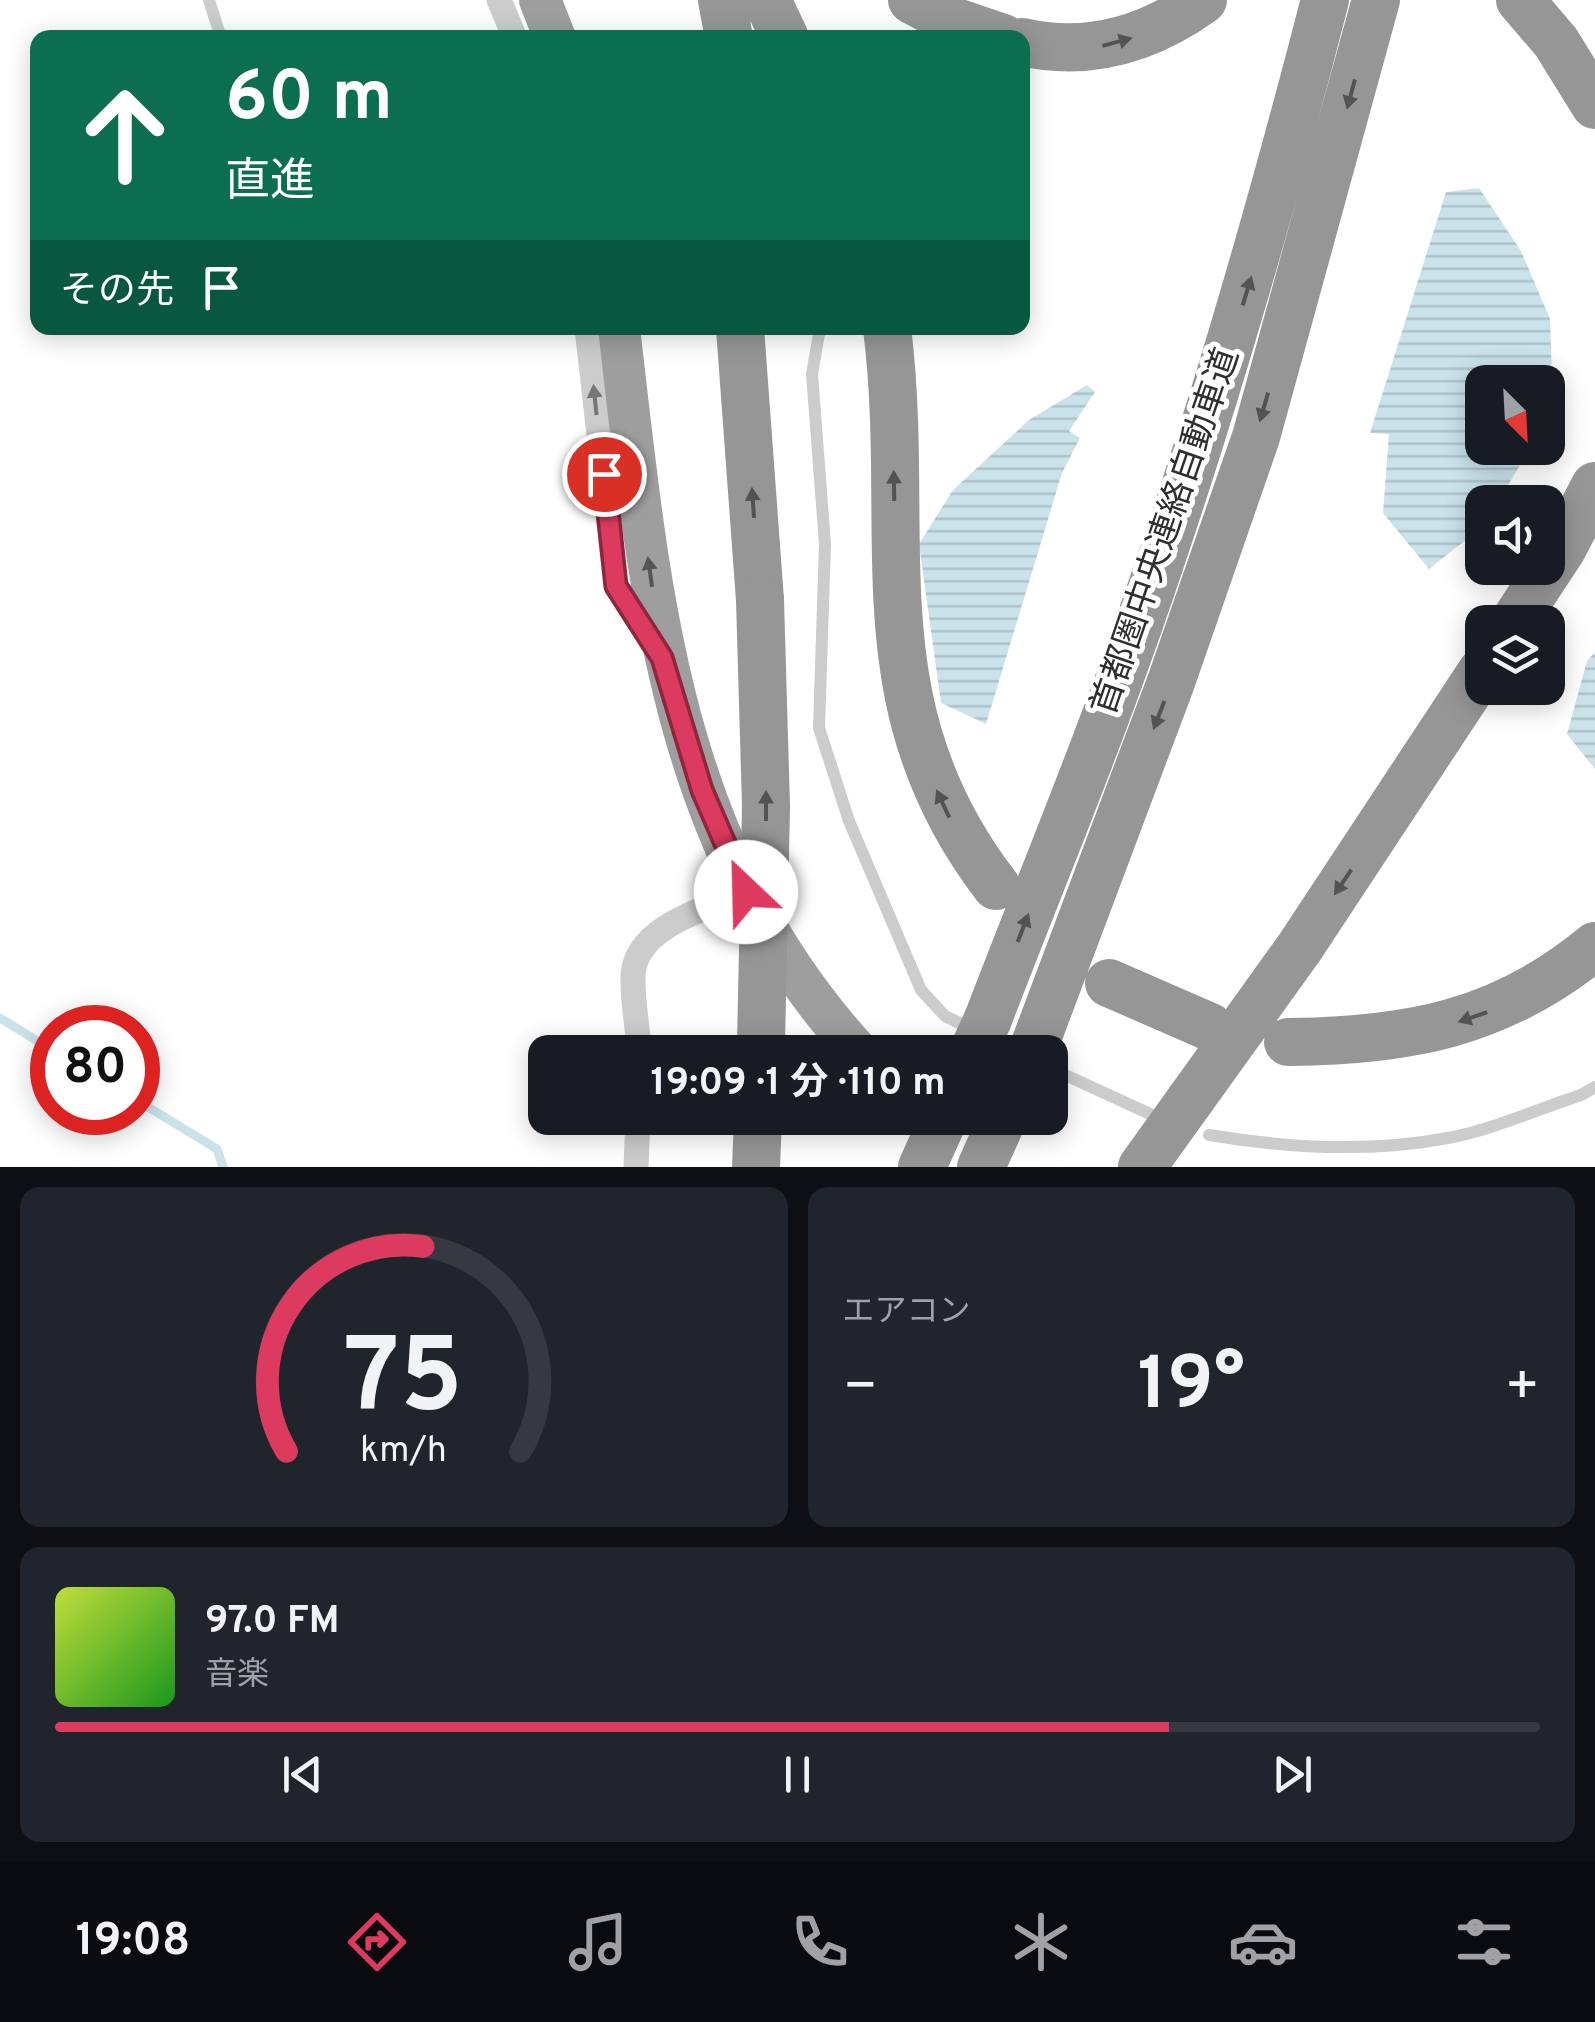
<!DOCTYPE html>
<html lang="ja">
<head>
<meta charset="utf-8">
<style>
  :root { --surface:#171b24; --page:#20242c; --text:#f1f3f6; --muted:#9ea1a6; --line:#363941; --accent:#dc3a5e }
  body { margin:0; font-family:Overpass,"Noto Sans JP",sans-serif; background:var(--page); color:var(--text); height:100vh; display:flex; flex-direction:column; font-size:38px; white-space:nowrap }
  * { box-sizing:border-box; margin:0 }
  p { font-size:32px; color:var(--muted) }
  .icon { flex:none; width:55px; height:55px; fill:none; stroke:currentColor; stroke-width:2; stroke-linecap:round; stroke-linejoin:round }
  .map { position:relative; height:1167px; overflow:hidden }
  .side { display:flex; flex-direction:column; gap:20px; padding:20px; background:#0d0f14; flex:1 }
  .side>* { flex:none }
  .top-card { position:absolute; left:30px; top:30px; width:1000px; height:305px; border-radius:20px; box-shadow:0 5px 25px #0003; background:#0b6e4f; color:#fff; overflow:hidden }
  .needle { width:65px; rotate:156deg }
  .fabs { position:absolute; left:1465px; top:365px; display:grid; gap:20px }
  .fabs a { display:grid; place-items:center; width:100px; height:100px; border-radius:20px; background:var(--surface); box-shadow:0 5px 25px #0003; font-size:50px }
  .speed { position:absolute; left:30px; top:1005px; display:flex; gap:20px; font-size:50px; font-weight:700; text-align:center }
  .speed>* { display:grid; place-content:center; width:130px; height:130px; border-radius:50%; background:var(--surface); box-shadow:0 5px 25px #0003; line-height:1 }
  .speed .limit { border:15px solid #d22; background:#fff; color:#111 }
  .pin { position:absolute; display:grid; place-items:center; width:85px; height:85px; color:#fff; margin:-42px; border:5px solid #fff; border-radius:50%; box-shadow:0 2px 10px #0007 }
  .me { position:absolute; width:110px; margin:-55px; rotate:336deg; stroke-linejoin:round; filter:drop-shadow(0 0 8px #0008) }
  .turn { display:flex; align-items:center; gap:35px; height:210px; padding:0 30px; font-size:45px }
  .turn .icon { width:130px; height:130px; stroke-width:2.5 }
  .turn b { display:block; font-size:70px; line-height:85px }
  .then { display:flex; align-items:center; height:95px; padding:0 30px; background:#0003; gap:20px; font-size:38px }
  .big { font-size:75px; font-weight:700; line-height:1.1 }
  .side .card { flex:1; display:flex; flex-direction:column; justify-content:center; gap:15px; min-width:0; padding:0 35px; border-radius:20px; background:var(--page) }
  .side .dial { align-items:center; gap:0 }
  .dial svg { height:260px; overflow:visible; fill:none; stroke:var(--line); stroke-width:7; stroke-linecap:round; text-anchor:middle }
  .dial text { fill:var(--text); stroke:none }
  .song { display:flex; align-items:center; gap:30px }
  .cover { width:120px; height:120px; border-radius:15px; background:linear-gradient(135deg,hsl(70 70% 55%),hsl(120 70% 35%)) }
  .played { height:10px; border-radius:5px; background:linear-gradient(90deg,var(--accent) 75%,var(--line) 75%) }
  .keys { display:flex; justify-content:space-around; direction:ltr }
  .heat { display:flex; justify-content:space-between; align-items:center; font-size:55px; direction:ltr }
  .side .tiles { flex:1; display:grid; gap:20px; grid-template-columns:1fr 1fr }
  .card:last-child { grid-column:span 2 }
  .trip { position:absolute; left:528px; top:1035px; width:540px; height:100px; border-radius:20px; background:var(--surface); box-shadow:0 5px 25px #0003; font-weight:700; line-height:100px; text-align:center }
  .tab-bar { display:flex; height:160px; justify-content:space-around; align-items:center; background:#090b0e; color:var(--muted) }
  .tab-bar .icon { width:70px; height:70px }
  .tab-bar .active { color:var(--accent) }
  .tab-bar b { font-size:45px; color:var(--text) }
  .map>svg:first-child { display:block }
  .water { fill:url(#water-rules) }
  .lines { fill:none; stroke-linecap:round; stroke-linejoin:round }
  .stream { stroke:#cae2ea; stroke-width:9 }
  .service { stroke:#ccc; stroke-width:12 }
  .minor { stroke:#ccc; stroke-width:25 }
  .trunk { stroke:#9e9e9e; stroke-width:42 }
  .motorway { stroke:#969696; stroke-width:48 }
  .motorway-bridge { stroke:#969696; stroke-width:48 }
  .oneway { fill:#535353 }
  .oneway2 { fill:#767676 }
  .oneway3 { fill:#565656 }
  .route-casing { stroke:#8f263d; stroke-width:25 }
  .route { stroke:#dc3a5e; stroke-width:18 }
  .labels { text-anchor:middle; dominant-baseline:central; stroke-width:10; stroke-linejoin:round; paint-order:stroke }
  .street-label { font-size:35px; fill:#2f2f2f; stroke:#fff }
</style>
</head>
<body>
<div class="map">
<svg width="1595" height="1167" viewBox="0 0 1595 1167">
  <defs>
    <pattern id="water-rules" width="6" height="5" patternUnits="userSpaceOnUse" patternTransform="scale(2.5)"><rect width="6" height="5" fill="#cae2ea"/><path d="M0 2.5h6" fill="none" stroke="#aec2c9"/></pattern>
  </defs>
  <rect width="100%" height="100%" fill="#fff"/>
  <!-- water -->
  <path class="water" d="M1479,188L1521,251L1550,319L1553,408L1548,418V382H1482V448H1530L1498,502H1482V527L1429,569L1383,513L1389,434L1370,433L1446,192Z
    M1087,385L1095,392L1069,431L1080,438L1062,473L986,724L941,703L919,544L953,490L1029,420Z
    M1595,652V769L1567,734L1587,661Z"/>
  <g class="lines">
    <!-- stream -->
    <path class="stream" d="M0,1018L52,1050
      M138,1101L217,1149L223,1167"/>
    <!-- service -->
    <path class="service" d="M209,0L221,38
      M819,334L812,374L825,544L819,728L849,821L921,990L945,1016L972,1029
      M1050,1068L1161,1119
      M1209,1135C1287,1148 1369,1153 1448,1138C1492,1130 1538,1109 1581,1095L1595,1087"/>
    <!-- minor -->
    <path class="minor" d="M499,0L515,38
      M587,328L616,586L654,645
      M639,1052C638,1027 632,1000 633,975C636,925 709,908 747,892
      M636,1167L638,1118"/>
    <!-- trunk -->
    <path class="trunk" d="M540,0L555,38
      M619,328C650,593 668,843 858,1052"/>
    <!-- motorway -->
    <path class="motorway" d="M722,0L729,38
      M767,0L785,38
      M912,0L950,20L1003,38
      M1520,0L1556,42L1595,105
      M1022,42C1088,57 1149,39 1203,0
      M740,328L760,600
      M887,328C913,535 855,703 996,886
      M1514,622L1562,549L1595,486
      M1109,983L1210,1027
      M988,1019C1033,901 1082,784 1124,666C1203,447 1267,225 1325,0
      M1288,1042C1407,1041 1501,1024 1595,946
      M1032,1052L1171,682L1256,437L1376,0
      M756,1167L758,1118
      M1142,1167L1300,947L1482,671"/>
    <!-- motorway-bridge -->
    <path class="motorway-bridge" d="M760,600L766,806L761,1044
      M973,1052L988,1019
      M922,1167L944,1118
      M981,1167L1003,1118"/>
  </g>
  <!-- one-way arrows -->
  <defs><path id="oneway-solid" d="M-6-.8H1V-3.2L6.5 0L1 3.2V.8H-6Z" transform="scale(2.5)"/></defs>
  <g class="oneway">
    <use href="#oneway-solid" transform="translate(1117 42) rotate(-15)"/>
    <use href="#oneway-solid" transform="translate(1351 94) rotate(105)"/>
    <use href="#oneway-solid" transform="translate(1247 291) rotate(-73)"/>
    <use href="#oneway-solid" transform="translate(1264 407) rotate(106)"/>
    <use href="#oneway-solid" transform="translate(894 486) rotate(-91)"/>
    <use href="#oneway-solid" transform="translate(753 503) rotate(-94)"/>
    <use href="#oneway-solid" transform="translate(1159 715) rotate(111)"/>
    <use href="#oneway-solid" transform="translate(943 804) rotate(-115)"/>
    <use href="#oneway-solid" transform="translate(766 806) rotate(-90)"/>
    <use href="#oneway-solid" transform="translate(1343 882) rotate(124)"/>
    <use href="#oneway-solid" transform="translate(1023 928) rotate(-69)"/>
    <use href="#oneway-solid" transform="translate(1473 1017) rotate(161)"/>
  </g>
  <use class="oneway2" href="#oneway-solid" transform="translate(595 400) rotate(-96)"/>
  <use class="oneway3" href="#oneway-solid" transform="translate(650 572) rotate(-98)"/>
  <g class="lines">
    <!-- route casing -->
    <g class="route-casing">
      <path id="route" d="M604,474L616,586L662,658L702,790L746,892"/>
    </g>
    <!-- route -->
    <use href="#route" class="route"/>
  </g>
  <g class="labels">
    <!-- street labels -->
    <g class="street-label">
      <text transform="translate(1167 532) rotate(-71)">首都圏中央連絡自動車道</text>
    </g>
  </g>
</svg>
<div class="fabs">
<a><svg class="needle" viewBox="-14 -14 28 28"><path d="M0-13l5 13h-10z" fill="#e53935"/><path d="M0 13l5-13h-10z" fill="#9ea1a6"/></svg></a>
<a><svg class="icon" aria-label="sound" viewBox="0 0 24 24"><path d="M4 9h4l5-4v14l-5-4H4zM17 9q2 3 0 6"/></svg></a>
<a><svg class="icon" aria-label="layers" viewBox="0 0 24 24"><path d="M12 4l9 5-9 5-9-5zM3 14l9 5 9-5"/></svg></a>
</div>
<div class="speed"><div class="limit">80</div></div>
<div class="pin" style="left:604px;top:474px;background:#d93025"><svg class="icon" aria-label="arrive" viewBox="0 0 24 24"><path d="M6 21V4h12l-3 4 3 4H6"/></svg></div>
<svg class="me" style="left:746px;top:892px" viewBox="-20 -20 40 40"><circle r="19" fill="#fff"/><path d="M0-13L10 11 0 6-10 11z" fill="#dc3a5e"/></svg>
<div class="trip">19:09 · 1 分 · 110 m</div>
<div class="top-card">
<div class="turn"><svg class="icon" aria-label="ahead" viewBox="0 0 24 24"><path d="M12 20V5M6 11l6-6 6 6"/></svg><div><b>60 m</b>直進</div></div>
<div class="then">その先<svg class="icon" aria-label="arrive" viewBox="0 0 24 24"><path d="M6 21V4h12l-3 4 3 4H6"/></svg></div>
</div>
</div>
<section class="side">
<div class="tiles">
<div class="card dial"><svg viewBox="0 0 100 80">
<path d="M14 69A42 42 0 1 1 86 69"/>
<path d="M14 69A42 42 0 0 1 56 6" stroke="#dc3a5e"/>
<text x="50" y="56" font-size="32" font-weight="700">75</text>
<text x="50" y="72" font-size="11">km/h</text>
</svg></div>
<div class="card"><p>エアコン</p>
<div class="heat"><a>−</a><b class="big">19°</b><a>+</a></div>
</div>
<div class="card">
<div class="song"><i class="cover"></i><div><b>97.0 FM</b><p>音楽</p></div></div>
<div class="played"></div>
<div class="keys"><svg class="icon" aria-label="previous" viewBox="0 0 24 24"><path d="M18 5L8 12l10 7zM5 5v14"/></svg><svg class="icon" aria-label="pause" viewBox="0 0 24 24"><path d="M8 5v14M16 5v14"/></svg><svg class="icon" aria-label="next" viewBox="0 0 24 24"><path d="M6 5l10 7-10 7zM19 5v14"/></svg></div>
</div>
</div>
</section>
<nav class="tab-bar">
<b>19:08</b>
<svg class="icon active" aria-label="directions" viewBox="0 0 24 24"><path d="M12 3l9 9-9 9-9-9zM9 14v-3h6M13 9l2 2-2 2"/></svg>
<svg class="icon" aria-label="music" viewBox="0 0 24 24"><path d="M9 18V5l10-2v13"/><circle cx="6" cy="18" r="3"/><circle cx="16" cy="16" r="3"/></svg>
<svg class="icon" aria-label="phone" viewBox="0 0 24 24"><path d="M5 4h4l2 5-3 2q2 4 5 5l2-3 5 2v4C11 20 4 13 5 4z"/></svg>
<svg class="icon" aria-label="climate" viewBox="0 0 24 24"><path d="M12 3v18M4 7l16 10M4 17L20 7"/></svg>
<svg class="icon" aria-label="car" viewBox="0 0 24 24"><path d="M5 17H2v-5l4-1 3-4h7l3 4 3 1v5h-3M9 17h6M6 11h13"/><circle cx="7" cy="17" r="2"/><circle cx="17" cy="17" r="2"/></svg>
<svg class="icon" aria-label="filters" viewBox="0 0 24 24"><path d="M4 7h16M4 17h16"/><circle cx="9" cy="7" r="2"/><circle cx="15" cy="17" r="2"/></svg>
</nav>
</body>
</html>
